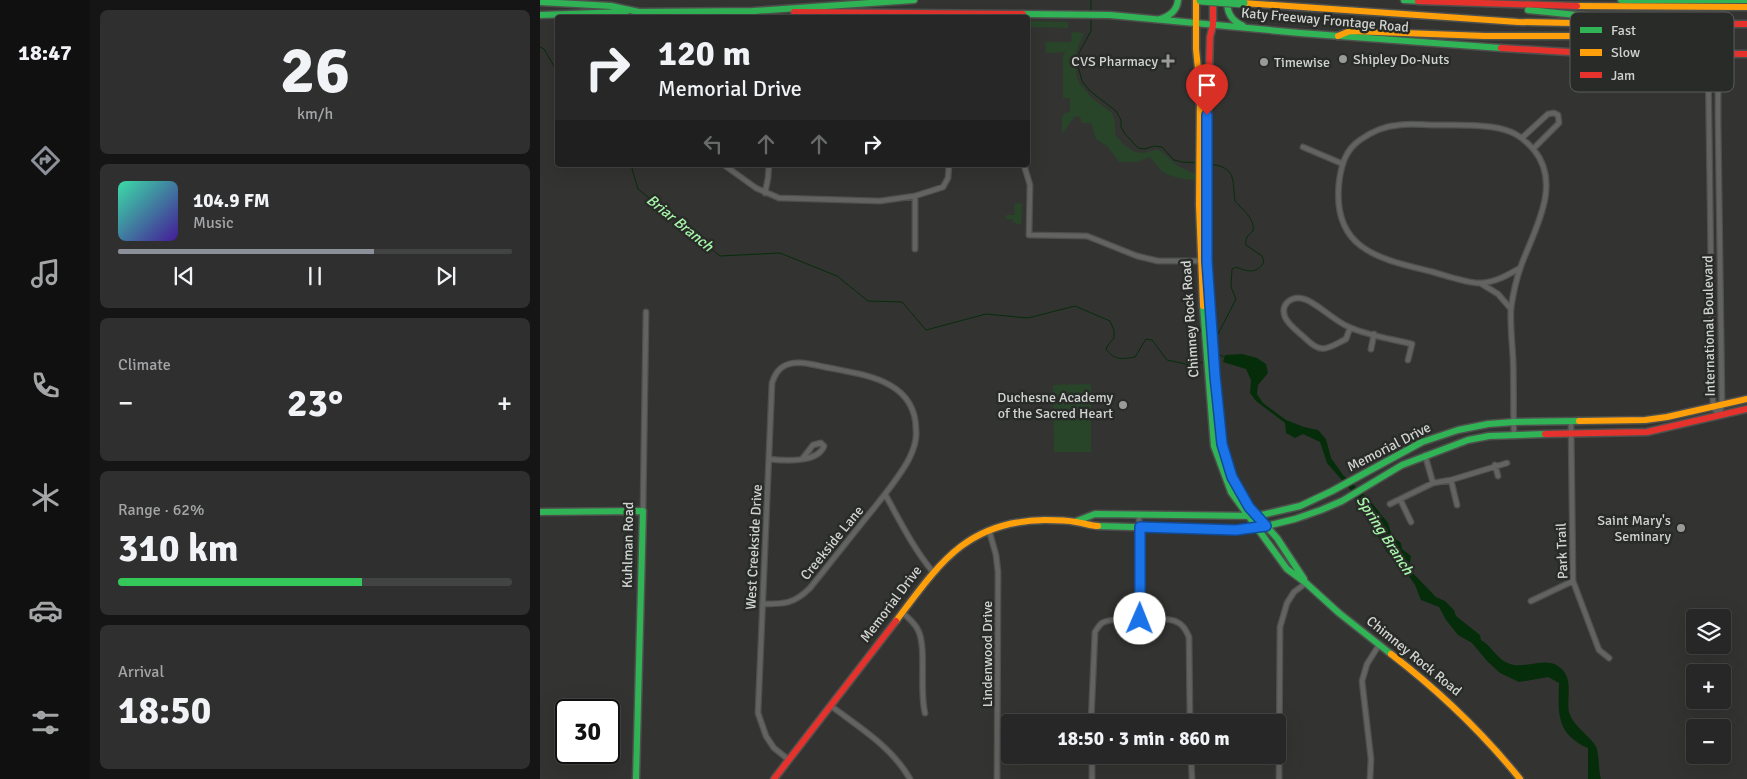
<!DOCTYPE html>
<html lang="en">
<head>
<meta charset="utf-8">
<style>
  :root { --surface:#262726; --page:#2e2f2e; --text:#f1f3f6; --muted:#a4a5a7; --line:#424443; --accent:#8c9099 }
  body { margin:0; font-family:Signika,sans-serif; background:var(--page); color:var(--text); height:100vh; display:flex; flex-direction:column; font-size:19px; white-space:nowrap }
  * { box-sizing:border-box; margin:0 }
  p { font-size:16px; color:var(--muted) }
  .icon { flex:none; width:28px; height:28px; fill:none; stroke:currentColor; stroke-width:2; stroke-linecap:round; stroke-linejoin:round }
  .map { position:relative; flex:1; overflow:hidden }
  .panel { display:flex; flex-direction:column; gap:10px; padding:10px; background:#151515; width:450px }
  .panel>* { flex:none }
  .hud { position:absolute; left:15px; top:15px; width:475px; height:152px; border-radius:5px; box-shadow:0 5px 20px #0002,0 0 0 1px var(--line); background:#262726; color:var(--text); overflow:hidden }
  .buttons { position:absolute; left:1146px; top:609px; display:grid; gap:10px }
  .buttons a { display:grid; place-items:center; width:45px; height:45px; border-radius:5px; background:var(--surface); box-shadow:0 5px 20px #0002,0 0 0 1px var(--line); font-size:25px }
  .speed { position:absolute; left:15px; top:699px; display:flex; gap:10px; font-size:25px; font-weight:700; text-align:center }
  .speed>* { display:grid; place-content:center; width:65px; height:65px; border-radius:50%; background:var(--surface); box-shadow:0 5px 20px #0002,0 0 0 1px var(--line); line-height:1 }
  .speed .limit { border:2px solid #111; border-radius:8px; background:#fff; color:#111 }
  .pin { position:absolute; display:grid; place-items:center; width:42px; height:42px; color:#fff; margin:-51px -21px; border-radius:50% 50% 50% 0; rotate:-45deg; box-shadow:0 0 5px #0007 }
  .pin .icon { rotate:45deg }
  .me { position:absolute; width:55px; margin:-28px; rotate:1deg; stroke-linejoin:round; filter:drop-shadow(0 0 4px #0008) }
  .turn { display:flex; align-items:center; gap:18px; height:105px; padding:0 20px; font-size:22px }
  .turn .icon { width:65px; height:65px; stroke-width:2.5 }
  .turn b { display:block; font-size:35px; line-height:42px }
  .lanes { display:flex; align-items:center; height:48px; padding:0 20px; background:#0003; justify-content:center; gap:25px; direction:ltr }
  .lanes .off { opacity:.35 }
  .big { font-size:38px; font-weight:700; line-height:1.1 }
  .panel .tile { flex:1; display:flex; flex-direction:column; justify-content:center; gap:8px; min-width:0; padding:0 18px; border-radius:8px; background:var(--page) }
  .panel .dial { align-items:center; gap:0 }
  .dial b { font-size:65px; line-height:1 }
  .song { display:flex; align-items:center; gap:15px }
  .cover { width:60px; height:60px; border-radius:8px; background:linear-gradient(135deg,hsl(160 70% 55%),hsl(260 70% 35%)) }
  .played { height:5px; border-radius:2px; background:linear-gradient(90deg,var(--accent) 65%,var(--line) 65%) }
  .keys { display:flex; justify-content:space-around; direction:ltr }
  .heat { display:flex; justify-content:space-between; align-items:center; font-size:28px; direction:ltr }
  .charge { height:8px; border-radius:4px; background:linear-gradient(90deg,#34c759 62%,var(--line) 0) }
  .trip { position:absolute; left:461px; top:714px; width:285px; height:50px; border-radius:5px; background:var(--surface); box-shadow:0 5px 20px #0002,0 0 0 1px var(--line); font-weight:700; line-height:50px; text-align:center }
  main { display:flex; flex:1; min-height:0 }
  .tab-bar { display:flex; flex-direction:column; width:90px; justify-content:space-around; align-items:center; background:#0f100f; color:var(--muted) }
  .tab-bar .icon { width:35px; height:35px }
  .tab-bar .current { color:var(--accent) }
  .tab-bar b { font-size:22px; color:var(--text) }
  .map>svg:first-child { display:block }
  .green { fill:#284529 }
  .water { fill:#062d0a }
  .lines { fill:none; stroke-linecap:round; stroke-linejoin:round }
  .stream { stroke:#062d0a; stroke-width:1 }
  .street-casing { stroke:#4e504e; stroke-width:7 }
  .fast-casing { stroke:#4e504e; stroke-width:9 }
  .slow-casing { stroke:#4e504e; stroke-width:9 }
  .jam-casing { stroke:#4e504e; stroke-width:9 }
  .street { stroke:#636462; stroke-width:4.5 }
  .fast { stroke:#30b455; stroke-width:6 }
  .slow { stroke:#ff9f0a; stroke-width:6 }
  .jam { stroke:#e5322d; stroke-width:6 }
  .fast-bridge-casing { stroke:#4e504e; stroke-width:11; stroke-linecap:butt }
  .fast-bridge { stroke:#30b455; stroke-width:9 }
  .route-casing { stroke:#114b97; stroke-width:12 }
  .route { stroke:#1a73e8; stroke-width:9 }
  .poi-dot { fill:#9a9b99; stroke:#282b28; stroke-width:2 }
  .labels { text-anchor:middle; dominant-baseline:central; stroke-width:5; stroke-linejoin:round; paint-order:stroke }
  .street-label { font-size:14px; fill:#d1d3d1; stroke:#282b28 }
  .poi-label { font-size:14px; fill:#d1d3d1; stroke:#282b28; text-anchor:end }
  .water-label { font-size:15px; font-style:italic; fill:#a8f6aa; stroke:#282b28 }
  .key { fill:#282b28; stroke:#5b5d5b; stroke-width:1 }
  .key-label { font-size:14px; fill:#d1d3d1 }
</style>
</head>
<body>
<main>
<nav class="tab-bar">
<b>18:47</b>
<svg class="icon current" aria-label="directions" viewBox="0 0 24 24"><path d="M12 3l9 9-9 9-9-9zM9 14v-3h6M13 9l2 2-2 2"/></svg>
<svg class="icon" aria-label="music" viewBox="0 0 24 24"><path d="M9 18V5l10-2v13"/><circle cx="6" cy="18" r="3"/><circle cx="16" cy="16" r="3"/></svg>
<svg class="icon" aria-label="phone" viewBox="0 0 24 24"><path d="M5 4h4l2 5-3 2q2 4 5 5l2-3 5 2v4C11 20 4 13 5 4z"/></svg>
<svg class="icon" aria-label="climate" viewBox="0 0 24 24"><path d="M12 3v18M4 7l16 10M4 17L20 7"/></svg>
<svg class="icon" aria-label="car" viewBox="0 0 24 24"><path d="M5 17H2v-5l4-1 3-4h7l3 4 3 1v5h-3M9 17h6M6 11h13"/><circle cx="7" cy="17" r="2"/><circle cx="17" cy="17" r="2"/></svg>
<svg class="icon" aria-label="filters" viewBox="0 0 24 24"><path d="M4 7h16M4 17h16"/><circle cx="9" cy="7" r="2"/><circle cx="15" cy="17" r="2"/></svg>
</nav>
<section class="panel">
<div class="tile dial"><b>26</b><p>km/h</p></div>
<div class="tile">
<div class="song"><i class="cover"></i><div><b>104.9 FM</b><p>Music</p></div></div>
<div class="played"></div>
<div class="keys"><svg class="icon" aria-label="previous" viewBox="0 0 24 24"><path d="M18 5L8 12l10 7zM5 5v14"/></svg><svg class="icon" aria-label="pause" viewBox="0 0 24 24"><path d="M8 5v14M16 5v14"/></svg><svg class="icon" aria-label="next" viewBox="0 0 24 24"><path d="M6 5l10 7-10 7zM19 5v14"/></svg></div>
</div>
<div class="tile"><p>Climate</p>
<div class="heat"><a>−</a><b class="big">23°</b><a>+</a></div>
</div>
<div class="tile"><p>Range · 62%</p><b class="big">310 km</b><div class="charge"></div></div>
<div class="tile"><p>Arrival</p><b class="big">18:50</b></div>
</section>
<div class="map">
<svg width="1207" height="779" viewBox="0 0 1207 779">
  <rect width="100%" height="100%" fill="#333432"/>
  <!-- green -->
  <path class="green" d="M488,21L528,22V28L488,27Z
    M532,32L544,33L536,52V74L539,83L552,98L572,113L575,122V134L583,144L595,152L604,153L618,149L638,166L655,174V180C646,180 631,177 623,172C617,168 615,161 609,157L597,162H579L568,147L556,139L551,123H542L540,117L535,116L522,134V117L525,113L530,112V98H523V55L526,52L506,53L505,42H531Z
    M482,203L481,225L473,222V219H466V215H475L474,204Z
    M551,384V452H514L513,385Z"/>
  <!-- water -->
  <path class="water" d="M702,354L717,358L726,364L728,373L718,385L717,394L723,403L746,420L764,427L778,430L786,439L791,458L803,475L828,498L848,523L852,536L861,543L862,549L871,556L869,569L896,597L905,601L914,610L916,616L940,635L941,640C952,646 957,660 970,664C986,669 1005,657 1018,666C1035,677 1026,697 1029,712C1033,726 1048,734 1055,745C1060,753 1058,770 1061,779H1048V748C1016,734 1018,713 1019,683L1008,677L979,682L960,673L947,661L932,643L918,635L906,620L899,607L881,600L875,585L860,563L848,554L837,535L831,518L820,501L787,463L780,442L763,434L755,438L746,433L745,423L716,401L710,393L711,380L706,369L683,362L685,355Z"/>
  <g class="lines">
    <!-- stream -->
    <path class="stream" d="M551,0V12
      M551,18V31L539,53L538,66L542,81L550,91L576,111L581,120V127L585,134L598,148L605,149L614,146L622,147L634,160L642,162L658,163
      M0,47L4,49L18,73
      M669,164C697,167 692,179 695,201C703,210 715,219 713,231C708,235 705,238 706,245L722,256L724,262C717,274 708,272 696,267L692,269L691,287L696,299L677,336L676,349
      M91,165L98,189L180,256L240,253L297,276L328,301L362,302L386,330L446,314L488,318L535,306L570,321L574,330V338L568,345L566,349C575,361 582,359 595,357L606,339L612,340L627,360L650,365L664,362
      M676,353L686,358"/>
    <!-- street casing -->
    <g class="street-casing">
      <path id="street" d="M1168,54L1173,407L1179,415
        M1178,54V119L1182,405L1179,415
        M983,137L1008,114L1014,113L1018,115L1019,123L993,149
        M763,147L803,164
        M184,165L216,188L239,198L340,201L375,196L403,187L408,178L409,165
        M484,165L490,185L489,235L547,236L597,256L618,261H663
        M225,193L228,178L229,165
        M375,196V249
        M940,283L958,294L971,309
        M810,328L806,339C788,348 782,355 766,339C760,333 748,325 745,317C740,304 752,295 764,299C776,302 794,321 809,327C829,336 852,339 872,344L868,360
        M831,349L834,334
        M1031,422L1033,581L1059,650L1069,658
        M974,435C973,409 974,383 973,358C972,341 970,324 971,308C973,294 976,280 981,266C993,232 1023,185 994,150C981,135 971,130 952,127C933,124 913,125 894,125C883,125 871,123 859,125C846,126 831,132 820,140C805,150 801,166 799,183C792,251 841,259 893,272C904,275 930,284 941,283C956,282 968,275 980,268
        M885,455L893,483
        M229,459C244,461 278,463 284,446L281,443L273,445L263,458
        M955,465L958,476
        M911,480L917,505
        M345,494C360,521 373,548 393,572
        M860,499L871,522
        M850,504L893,483L911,480L967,463
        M103,511L106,312
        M599,515L600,619
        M449,530L456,555L458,572L457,779
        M991,601L1033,581
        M223,604C244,604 254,604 270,588C291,562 312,535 334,508C346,493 360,476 369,459C373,451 377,439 376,430C376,381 326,375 290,368C277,366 261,360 249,364C239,367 235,374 232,383L218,713L226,736L234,748L249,760
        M362,612C368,618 375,623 378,630C387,647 379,690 385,713
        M291,706C319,727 352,747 370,779
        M551,722L555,632C557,629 559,625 562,623C572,617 627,617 637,622C644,625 646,631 649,637L650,722
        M552,755V779
        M651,755L652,779
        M739,779L740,627L747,603L754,592L766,583
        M830,779L831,759L822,681L827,664L839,645"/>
    </g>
    <!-- fast casing -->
    <g class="fast-casing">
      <path id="fast" d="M687,0C687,13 691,20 703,26
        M864,0L883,1
        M1081,0H1207
        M0,2L71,6L99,12
        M988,10L1085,20
        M213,11L374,0
        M96,12L216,11
        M483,14L570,15L760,33L961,48
        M0,15L86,12
        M620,19C630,16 637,11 638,0
        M667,253L675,376L682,444L692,477L709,507L737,538L764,579
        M663,306L674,446L691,492L747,569L766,583L799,613L851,654
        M0,512L103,511L96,779
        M537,521L555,514L717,516L760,506L792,491L882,442L918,430L948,424L974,422L1039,421
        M558,526L696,530L718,528L755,519L781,510L802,501L862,465L928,440L949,436L1005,434"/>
    </g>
    <!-- slow casing -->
    <g class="slow-casing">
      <path id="slow" d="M656,0V49L660,89L659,205L663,306
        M703,3L978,22L1080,24
        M1037,6L1207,7
        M798,36L810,31L945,36H1105L1154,29
        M1039,421L1105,420L1127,417L1207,399
        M356,621C399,564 426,521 505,520C515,520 526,520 536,522C544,523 551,526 558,526
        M851,654C899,691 942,732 980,779"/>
    </g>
    <!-- jam casing -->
    <g class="jam-casing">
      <path id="jam" d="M878,1L1037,6
        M254,12L483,14
        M1080,24H1207
        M961,48L1045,53L1207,54
        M667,253V145L670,37L673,25V0
        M1005,434L1107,432L1207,409
        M234,779L356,621"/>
    </g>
    <!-- street -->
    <use href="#street" class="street"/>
    <!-- fast -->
    <use href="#fast" class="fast"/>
    <!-- slow -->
    <use href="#slow" class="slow"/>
    <!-- jam -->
    <use href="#jam" class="jam"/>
    <!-- fast-bridge casing -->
    <g class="fast-bridge-casing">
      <path id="fast-bridge" d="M661,0L703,3"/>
    </g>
    <!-- fast-bridge -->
    <use href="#fast-bridge" class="fast-bridge"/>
  </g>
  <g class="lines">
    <!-- route casing -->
    <g class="route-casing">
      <path id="route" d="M600,619V527L696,530L726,526L709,507L692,477L682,444L675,376L667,261V115"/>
    </g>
    <!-- route -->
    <use href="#route" class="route"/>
  </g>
  <!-- markers -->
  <g class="poi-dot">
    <circle cx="803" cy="59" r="5"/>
    <path d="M625.5 53.5h5v5h5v5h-5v5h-5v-5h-5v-5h5z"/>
    <circle cx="724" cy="62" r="5"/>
    <circle cx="583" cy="405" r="5"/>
    <circle cx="1141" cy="528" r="5"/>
  </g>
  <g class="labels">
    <!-- street labels -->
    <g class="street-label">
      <text transform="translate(785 20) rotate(5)">Katy Freeway Frontage Road</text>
      <text transform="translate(650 319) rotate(-94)">Chimney Rock Road</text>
      <text transform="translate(1169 326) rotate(-91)">International Boulevard</text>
      <text transform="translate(849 447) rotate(-27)">Memorial Drive</text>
      <text transform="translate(292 543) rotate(-51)">Creekside Lane</text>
      <text transform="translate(88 545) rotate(-89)">Kuhlman Road</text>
      <text transform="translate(214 547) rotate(-87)">West Creekside Drive</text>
      <text transform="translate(1022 551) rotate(-92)">Park Trail</text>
      <text transform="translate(351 604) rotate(-53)">Memorial Drive</text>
      <text transform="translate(447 654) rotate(-90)">Lindenwood Drive</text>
      <text transform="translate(874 656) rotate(39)">Chimney Rock Road</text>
    </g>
    <!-- poi labels -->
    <g class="poi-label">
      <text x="813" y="59" text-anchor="start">Shipley Do-Nuts</text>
      <text x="618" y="61">CVS Pharmacy</text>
      <text x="734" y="62" text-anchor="start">Timewise</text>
      <text x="573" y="397">Duchesne Academy<tspan x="573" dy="16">of the Sacred Heart</tspan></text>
      <text x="1131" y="520">Saint Mary's<tspan x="1131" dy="16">Seminary</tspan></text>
    </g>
    <!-- water labels -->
    <g class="water-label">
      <text transform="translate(140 223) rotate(39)">Briar Branch</text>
      <text transform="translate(845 535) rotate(57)">Spring Branch</text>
    </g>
  </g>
  <!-- legend -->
  <rect x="1030" y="12" width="164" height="80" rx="8" class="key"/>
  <rect x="1040" y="27" width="22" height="6" fill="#30b455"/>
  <rect x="1040" y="49" width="22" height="7" fill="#ff9f0a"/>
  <rect x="1040" y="72" width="22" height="6" fill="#e5322d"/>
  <g class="key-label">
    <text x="1071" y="35">Fast</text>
    <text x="1071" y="57">Slow</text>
    <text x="1071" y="80">Jam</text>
  </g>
</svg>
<div class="buttons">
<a><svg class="icon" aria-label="layers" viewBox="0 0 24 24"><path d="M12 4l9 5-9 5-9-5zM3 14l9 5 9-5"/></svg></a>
<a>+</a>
<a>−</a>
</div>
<div class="speed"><div class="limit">30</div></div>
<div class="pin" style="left:667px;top:115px;background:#d93025"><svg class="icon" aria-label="arrive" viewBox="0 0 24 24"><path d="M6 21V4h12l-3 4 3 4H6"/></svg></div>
<svg class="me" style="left:600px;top:619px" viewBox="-20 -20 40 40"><circle r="19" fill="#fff"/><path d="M0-13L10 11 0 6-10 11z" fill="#1a73e8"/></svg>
<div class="trip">18:50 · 3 min · 860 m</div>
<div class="hud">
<div class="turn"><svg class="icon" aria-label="right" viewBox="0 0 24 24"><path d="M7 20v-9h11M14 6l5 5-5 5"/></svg><div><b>120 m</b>Memorial Drive</div></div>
<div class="lanes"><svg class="icon off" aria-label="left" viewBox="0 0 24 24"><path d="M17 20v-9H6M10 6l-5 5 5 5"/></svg><svg class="icon off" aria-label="ahead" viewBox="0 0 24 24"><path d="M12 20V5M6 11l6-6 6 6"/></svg><svg class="icon off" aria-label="ahead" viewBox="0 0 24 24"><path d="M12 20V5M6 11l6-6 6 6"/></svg><svg class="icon" aria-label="right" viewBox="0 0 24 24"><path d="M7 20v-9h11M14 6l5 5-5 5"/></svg></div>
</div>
</div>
</main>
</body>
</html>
